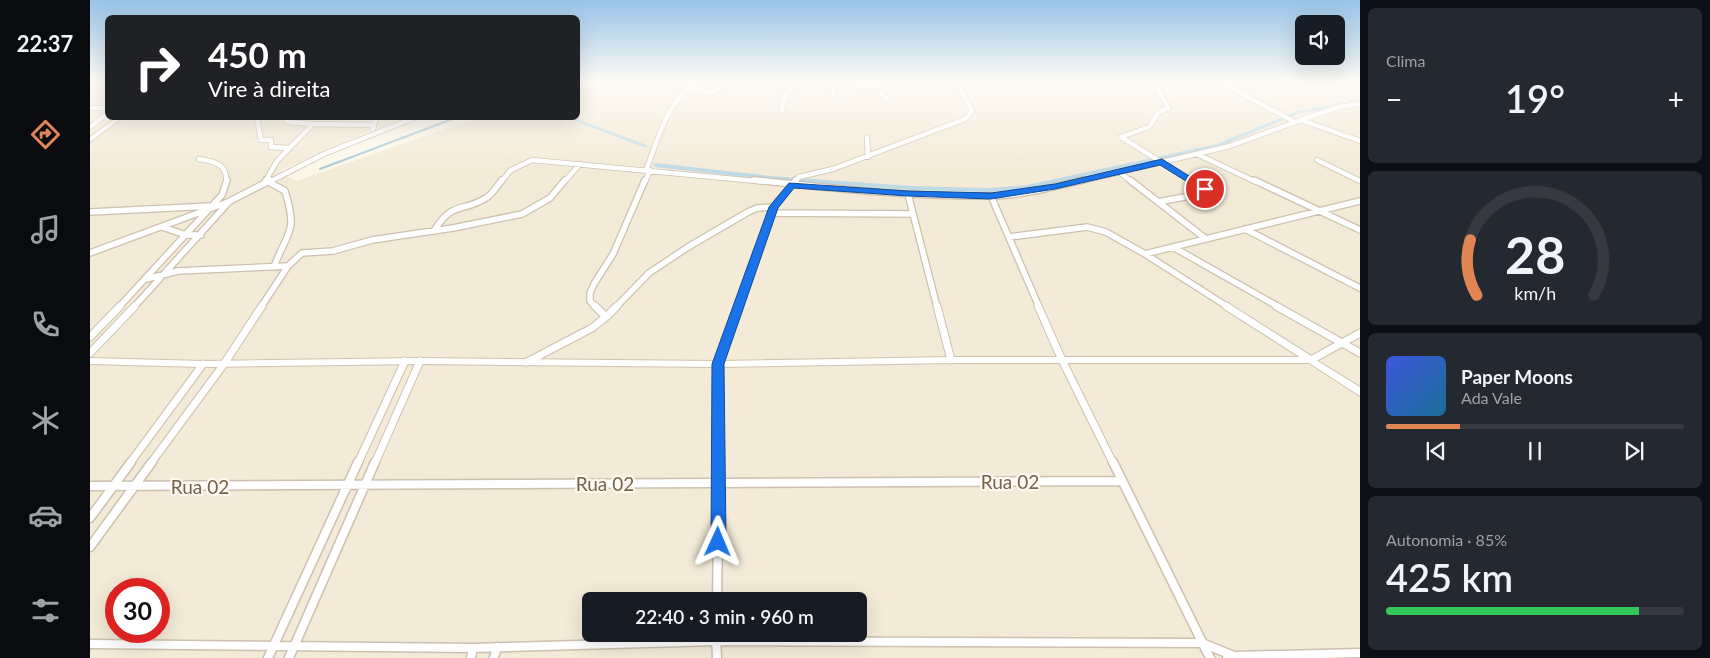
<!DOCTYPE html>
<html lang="pt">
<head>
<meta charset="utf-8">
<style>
  :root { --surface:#171b24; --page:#242831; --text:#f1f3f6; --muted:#9ea1a6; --line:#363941; --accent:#e08553 }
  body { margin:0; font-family:Lato,sans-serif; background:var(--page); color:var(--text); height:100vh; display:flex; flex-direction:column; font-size:19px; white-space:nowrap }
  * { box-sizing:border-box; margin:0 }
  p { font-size:16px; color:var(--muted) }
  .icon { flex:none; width:28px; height:28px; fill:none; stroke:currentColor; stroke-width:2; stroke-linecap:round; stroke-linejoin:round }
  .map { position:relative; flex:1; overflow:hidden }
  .details { display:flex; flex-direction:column; gap:8px; padding:8px; background:#0d0f14; width:350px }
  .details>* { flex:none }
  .guide { position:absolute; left:15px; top:15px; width:475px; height:105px; border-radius:8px; box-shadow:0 5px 20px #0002; background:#202124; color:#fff; overflow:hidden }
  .buttons { position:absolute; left:1205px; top:15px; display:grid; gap:10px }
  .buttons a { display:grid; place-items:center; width:50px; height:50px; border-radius:8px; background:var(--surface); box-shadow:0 5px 20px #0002; font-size:25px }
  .speed { position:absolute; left:15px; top:578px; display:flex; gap:10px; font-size:25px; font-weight:700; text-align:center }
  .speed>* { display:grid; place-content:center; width:65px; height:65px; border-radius:50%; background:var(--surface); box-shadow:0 5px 20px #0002; line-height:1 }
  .speed .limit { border:8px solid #d22; background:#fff; color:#111 }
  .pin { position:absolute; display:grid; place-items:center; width:42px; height:42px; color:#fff; margin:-21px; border:2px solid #fff; border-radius:50%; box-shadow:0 1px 5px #0007 }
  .me { position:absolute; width:55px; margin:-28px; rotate:1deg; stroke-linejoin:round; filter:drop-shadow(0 0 4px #0008) }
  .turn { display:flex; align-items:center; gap:18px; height:105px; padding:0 20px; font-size:22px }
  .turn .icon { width:65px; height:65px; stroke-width:2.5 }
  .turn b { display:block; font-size:35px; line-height:42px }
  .big { font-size:38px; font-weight:600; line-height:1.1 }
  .details .tile { flex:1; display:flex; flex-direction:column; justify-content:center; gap:8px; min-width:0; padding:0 18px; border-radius:8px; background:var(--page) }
  .details .dial { align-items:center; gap:0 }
  .dial svg { height:130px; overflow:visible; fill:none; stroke:var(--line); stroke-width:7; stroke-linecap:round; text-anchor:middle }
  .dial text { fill:var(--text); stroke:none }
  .song { display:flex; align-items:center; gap:15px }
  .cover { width:60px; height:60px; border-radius:8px; background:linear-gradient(135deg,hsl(230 70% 55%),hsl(200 70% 35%)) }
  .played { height:5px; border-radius:2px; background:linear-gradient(90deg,var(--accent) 25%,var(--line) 25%) }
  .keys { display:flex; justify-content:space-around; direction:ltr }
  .heat { display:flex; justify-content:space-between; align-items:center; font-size:28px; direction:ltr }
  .charge { height:8px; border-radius:4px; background:linear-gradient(90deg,#34c759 85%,var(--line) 0) }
  .trip { position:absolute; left:492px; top:592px; width:285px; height:50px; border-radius:8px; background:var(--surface); box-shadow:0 5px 20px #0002; font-weight:600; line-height:50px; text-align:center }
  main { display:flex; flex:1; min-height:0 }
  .tab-bar { display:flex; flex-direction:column; width:90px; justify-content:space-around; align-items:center; background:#090b0e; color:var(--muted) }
  .tab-bar .icon { width:35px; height:35px }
  .tab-bar .on { color:var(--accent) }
  .tab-bar b { font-size:22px; color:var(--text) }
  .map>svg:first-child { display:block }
  .residential { fill:#f3ead7; fill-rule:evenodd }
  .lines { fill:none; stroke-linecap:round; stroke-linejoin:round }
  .stream { stroke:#a4c8d6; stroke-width:2 }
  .canal { fill:#bddae5; fill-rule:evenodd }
  .street-far3-casing { stroke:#cdc0ae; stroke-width:6 }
  .street-far2-casing { stroke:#cdc0ae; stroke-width:8 }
  .street-far1-casing { stroke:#cdc0ae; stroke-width:9 }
  .street-casing { stroke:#cdc0ae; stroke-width:11 }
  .secondary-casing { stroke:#d0c1ac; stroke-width:2 }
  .street-far3 { stroke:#fff; stroke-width:4.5 }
  .street-far2 { stroke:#fff; stroke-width:5.5 }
  .street-far1 { stroke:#fff; stroke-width:7 }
  .street { stroke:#fff; stroke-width:8 }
  .secondary { fill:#fff; fill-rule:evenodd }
  .route { fill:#1a73e8; stroke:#114b97 }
  .labels { text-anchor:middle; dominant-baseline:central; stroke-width:4.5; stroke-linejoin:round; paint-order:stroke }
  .near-street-label { font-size:19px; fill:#75614d; stroke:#fefaef }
</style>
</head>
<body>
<main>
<nav class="tab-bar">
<b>22:37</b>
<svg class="icon on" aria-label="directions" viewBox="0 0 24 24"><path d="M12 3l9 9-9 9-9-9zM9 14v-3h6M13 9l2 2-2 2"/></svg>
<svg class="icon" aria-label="music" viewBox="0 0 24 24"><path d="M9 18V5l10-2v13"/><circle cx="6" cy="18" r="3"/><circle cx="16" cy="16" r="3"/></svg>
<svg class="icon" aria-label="phone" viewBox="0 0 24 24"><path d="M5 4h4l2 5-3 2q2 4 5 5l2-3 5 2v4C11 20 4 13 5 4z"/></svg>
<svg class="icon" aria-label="climate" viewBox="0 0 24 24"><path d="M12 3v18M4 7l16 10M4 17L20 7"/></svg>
<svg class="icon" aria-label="car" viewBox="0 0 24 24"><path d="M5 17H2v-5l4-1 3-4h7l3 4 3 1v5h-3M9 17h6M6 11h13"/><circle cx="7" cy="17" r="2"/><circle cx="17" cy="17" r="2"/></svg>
<svg class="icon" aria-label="filters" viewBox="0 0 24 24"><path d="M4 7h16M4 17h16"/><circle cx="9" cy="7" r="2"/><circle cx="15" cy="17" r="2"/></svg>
</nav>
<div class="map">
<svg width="1270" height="658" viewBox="0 0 1270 658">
  <rect width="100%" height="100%" fill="#fcf7e8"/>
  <!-- residential -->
  <path class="residential" d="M0,81H17L18,118H316L277,132L188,172L206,181L387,118H488V82L490,81H1270V658H0ZM26,589H69V631H26ZM501,601H769V634H501Z"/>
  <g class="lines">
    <!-- stream -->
    <path class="stream" d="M230,169L365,118"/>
    <!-- canal -->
    <path class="canal" d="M1270,99V103L1208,114L1131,146L937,189L900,192L821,190L681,180L566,167L563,165L566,163L681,176L821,186L900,188L937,185L1127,144L1204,112Z
      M477,118H484L559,146L554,147Z"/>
    <!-- street-far3 casing -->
    <g class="street-far3-casing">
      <path id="street-far3" d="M585,81L620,93L642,81
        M781,81V85L793,93L791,94L797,99
        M1127,81L1205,122
        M750,83L779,87L829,81
        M1067,83L1068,89L1078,108L1068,113L1059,127L1031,137L1103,182
        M1057,84L1078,81
        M744,96L742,92L751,81
        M0,108H18
        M692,111L694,98L708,81
        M167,118L171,140H181V147L200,148
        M1211,120L1249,107L1270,104
        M223,124L283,125
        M0,127L18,113
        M283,129L286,118
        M777,137L778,157
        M1107,154L1166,182
        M109,159C123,161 138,164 136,182
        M1227,160L1270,181
        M556,170C571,133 573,109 606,81
        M1028,171L1042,182
        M175,182L187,161L223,124L197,122L195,118
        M179,182L234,154L324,118
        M411,182L421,170L442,160L677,182
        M474,182L490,164
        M555,182L560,170
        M705,182L709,177L743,169L875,119L882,111L866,81
        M988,182L1140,146L1211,120L1270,141"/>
    </g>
    <!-- street-far2 casing -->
    <g class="street-far2-casing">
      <path id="street-far2" d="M664,180C742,188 821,197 899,196C930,196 963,187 993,180
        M1040,180L1116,239
        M1164,180L1270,230
        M179,182L195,191C208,234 198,229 184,267
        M174,184L176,180
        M818,194L847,307
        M901,196L949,307
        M1068,202L1105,195L1115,189L1101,180
        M0,212L121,206
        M681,213L823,214
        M72,227L96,235H111
        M1155,229L1270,288
        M344,231C363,200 372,213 396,198C402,195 407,186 412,180
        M919,237L997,227L1016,232L1055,254L1138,307
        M1083,247L1189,307
        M0,253L138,202L181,180
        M1055,254L1270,201
        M56,279L88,271L198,266
        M29,307L132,195L137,180
        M44,307L138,203
        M171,307L198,266L212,253L243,251L282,240L363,228L432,214L460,198L475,180
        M506,307L500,301V293L504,284L523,254L555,180
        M526,307L559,273L598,247L658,212L667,208L683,207
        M648,307L683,207L706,180"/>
    </g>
    <!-- street-far1 casing -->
    <g class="street-far1-casing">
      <path id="street-far1" d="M847,306L861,360
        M948,306L972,360L1023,463
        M1136,306L1221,360L1270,333
        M1186,306L1270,353
        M516,317L527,306
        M0,337L30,306
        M0,353L45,306
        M437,362L502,328L516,317L505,306
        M40,463L113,364
        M61,463L134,364L172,306
        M268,463L315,361
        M285,463L330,361
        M629,463L628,364L648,306"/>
    </g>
    <!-- street casing -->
    <g class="street-casing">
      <path id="street" d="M1023,462L1120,658
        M0,486L1030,481
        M0,518L41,462
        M0,547L62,462
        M627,601L629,462
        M626,634L627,658
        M0,644L383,648L626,641L1112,643L1144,656
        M178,658L268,462
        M199,658L285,462
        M381,658L383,648
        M404,658L407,647
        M1137,658L1144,656L1270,653"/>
    </g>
    <!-- secondary casing -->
    <g class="secondary-casing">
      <path id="secondary" d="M26,118H32L0,142V137Z
        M861,357H1221L1270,387V396L1219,363H861L628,367L330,364L113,367L0,364V358L113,361L330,358L628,361Z"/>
    </g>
    <!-- street-far3 -->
    <use href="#street-far3" class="street-far3"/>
    <!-- street-far2 -->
    <use href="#street-far2" class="street-far2"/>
    <!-- street-far1 -->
    <use href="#street-far1" class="street-far1"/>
    <!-- street -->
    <use href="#street" class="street"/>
    <!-- secondary -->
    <use href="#secondary" class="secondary"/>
  </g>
  <!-- sky -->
  <linearGradient id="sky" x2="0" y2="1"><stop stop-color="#97c3e7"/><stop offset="0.47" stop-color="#fefbf5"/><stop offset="1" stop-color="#fefbf5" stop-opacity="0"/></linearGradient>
  <rect width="1270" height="173" fill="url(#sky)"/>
  <!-- route -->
  <path class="route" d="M1072,159L1120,189L1119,191H1112L1070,165L965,189L901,199L818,196L704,188L688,208L634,364L636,542L633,547L628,549L623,547L621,542L622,364L679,207L699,183L818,191L901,193L965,184Z"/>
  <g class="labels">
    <!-- near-street labels -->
    <g class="near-street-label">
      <text x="920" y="481">Rua 02</text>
      <text x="515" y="483">Rua 02</text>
      <text x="110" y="486">Rua 02</text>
    </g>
  </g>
</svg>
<div class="buttons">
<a><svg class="icon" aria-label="sound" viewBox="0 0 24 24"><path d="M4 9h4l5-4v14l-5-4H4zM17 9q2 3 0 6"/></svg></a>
</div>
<div class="speed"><div class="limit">30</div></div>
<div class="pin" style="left:1115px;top:189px;background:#d93025"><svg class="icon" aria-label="arrive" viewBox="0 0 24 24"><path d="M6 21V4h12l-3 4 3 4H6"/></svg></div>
<svg class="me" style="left:628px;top:542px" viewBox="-20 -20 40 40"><path d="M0-17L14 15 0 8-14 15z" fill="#1a73e8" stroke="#fff" stroke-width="4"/></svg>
<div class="trip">22:40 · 3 min · 960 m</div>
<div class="guide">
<div class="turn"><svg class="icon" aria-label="right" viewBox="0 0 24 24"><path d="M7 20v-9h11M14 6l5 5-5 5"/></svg><div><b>450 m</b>Vire à direita</div></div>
</div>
</div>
<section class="details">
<div class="tile"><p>Clima</p>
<div class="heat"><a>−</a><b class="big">19°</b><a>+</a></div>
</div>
<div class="tile dial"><svg viewBox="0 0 100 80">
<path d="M14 69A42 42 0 1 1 86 69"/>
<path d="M14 69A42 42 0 0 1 10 35" stroke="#e08553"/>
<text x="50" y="56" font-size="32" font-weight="700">28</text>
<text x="50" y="72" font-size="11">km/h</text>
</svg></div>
<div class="tile">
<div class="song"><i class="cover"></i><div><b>Paper Moons</b><p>Ada Vale</p></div></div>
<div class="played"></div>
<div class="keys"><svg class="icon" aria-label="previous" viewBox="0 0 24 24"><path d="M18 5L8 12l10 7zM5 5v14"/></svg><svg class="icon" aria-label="pause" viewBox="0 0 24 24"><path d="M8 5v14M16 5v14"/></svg><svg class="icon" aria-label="next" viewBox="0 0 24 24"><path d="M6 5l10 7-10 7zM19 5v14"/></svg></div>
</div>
<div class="tile"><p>Autonomia · 85%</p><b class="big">425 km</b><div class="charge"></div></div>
</section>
</main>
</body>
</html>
